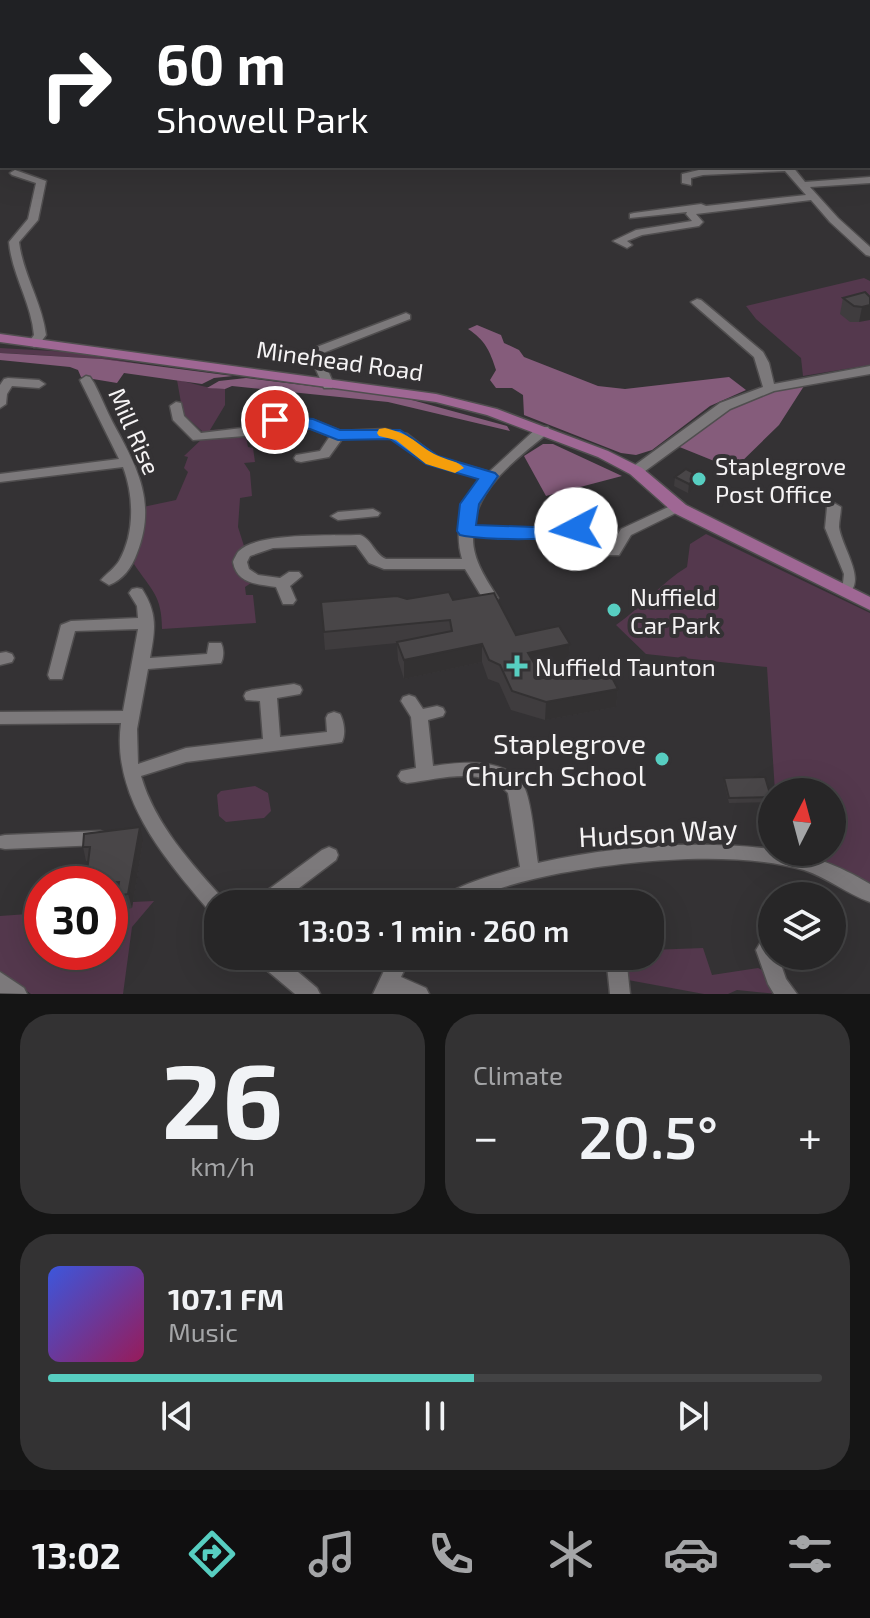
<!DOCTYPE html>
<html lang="en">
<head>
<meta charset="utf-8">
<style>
  :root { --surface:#272627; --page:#333233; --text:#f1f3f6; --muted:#a4a5a7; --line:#434344; --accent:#57cec1 }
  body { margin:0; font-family:"Exo 2",sans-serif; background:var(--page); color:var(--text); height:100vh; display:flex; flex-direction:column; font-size:30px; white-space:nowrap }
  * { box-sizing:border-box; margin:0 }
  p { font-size:26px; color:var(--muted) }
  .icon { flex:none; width:44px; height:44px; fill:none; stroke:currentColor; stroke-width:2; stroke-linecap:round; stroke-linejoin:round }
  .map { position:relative; height:994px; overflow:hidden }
  .details { display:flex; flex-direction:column; gap:20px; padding:20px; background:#151515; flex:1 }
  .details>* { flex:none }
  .top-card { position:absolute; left:0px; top:0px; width:870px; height:168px; box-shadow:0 8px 32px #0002,0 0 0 2px var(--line); background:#202124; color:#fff; overflow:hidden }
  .needle { width:52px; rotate:6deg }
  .controls { position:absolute; left:758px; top:778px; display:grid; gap:16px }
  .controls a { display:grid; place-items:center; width:88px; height:88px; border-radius:50%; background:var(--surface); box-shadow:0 8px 32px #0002,0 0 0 2px var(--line); font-size:40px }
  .speed { position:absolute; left:24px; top:866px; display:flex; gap:16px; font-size:40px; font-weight:700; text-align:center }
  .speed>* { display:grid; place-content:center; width:104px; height:104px; border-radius:50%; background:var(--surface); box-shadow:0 8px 32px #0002,0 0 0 2px var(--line); line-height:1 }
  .speed .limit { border:12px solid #d22; background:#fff; color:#111 }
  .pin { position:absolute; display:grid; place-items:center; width:68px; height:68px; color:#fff; margin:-34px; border:4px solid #fff; border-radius:50%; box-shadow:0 2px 8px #0007 }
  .me { position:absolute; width:88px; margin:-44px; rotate:265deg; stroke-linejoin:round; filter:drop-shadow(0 0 6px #0008) }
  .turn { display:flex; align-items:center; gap:28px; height:168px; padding:0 24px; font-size:36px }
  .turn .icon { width:104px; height:104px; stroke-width:2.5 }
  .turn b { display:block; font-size:56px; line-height:68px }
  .big { font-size:60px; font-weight:600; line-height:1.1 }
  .details .tile { flex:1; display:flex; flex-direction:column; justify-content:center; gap:12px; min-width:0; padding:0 28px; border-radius:32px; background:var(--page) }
  .details .dial { align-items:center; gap:0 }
  .dial b { font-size:104px; line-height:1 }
  .song { display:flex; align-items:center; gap:24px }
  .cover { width:96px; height:96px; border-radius:12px; background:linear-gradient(135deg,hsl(230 70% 55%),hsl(330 70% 35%)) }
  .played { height:8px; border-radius:4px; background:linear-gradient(90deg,var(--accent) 55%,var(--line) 55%) }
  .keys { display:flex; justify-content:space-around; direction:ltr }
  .heat { display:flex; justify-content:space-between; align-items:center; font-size:44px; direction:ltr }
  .details .tiles { flex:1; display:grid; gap:20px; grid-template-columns:1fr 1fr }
  .tile:last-child { grid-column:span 2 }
  .trip { position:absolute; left:204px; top:890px; width:460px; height:80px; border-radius:32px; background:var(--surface); box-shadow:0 8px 32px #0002,0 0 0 2px var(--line); font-weight:600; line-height:80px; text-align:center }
  .menu { display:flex; height:128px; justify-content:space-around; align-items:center; background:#100f10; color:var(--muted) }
  .menu .icon { width:56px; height:56px }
  .menu .current { color:var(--accent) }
  .menu b { font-size:36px; color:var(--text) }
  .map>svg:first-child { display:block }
  .green { fill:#54384d }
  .forest { fill:#855c7b }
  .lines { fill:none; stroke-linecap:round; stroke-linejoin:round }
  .stream { stroke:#33102d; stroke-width:2 }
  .river { fill:#33102d; fill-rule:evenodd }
  .minor-casing { stroke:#504e4f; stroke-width:3 }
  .major-casing { stroke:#504e4f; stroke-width:3 }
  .minor { fill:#7c797b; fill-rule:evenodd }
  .major { fill:#9f6794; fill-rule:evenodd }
  .wall { fill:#3f3c3e }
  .shaded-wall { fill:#333132 }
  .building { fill:#494648; stroke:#333132; stroke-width:2 }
  .route { fill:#1a73e8; stroke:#114b97; stroke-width:2 }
  .slow { fill:#f59e0b }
  .poi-dot { fill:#57cec1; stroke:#343234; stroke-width:3 }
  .labels { text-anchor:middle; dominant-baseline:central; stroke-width:8; stroke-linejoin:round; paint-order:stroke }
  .street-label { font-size:24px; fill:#f5f3f4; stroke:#343234 }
  .poi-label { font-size:24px; fill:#f5f3f4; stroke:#343234; text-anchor:start }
  .near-poi-label { font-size:28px; fill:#f5f3f4; stroke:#343234; text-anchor:end }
  .near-street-label { font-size:28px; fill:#f5f3f4; stroke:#343234 }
</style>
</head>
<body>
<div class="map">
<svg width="870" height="994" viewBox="0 0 870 994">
  <rect width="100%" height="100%" fill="#343234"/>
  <!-- green -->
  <path class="green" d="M864,278L870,281V365L803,376L801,358L756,319L746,306Z
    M0,348L69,352L153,366L102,359L3,353H0Z
    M177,380C194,383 208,389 225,389V405L210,430L244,428L248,447L253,448L255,462L244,463L250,472L252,496L240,498L238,527L244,546C225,565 231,570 251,583L245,587L246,595H253L256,623L162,629C162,595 151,590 134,564L143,507L176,500L188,472L184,468L188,457L184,456L203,438L202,431L183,414Z
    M706,534L870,613V884L822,861L793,852H832V792H775L767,667L646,654L616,625C642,607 661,583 687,567L690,544Z
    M255,786L268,793L271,811L264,818L226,822L219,816L217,795L221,791Z
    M154,901L132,927L123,994H31L0,971V916L42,913V952H110V910L131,908L133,902Z
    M703,948L712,975L758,968L762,970L778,994L737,990L728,994H704L628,980L627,964L639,956H650V950Z"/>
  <!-- forest -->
  <path class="forest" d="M477,325L501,335L504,343L519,350L524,357L598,386L625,389L729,377L746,390L710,406L652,450L636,455L621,453L524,415L523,395L512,388H496L490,380L496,370C490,351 485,340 468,329Z
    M0,353L102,359L233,376L214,378L202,384L124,373L117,383L81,377L78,370L70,367L0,360Z
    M246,378L401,397L507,426L510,431L388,402L232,386L225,389L207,388L219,381Z
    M804,386L779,425L734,469L677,446C717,415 751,389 804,386Z
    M543,444H553L622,476L546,496L524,456Z"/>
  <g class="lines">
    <!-- stream -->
    <path class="stream" d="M292,2L301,0"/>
    <!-- river -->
    <path class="river" d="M5,0H18L19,2H6Z
      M2,26V34L0,35V27Z"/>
    <!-- minor casing -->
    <g class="minor-casing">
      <path id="minor" d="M664,0H673L675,2H666Z
        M768,166H792L805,182L870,177V183L810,187L838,218L870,247V256L866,255L830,222L811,200L696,214L703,222L699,226L642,235L627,241L632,245L627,248L613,241L636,230L692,221L686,214L687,212L630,218V214L634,213L701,204L706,206L806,195L785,171L703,175L691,178V185L682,183V174L703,169Z
        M15,170L46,181L38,220L19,242C23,275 42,302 46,335L38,346L34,347L28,343L34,335C31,302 12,275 9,242L28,219L36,183L12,175L10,173Z
        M697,299L701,300L763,352L769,363L774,384L870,366V374L774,391L730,409L641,474H631L629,471L631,468L720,403L763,387L754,357L693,304L691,302Z
        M406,313L410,315V319L323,353L322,356L334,385L332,388H324L310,356L314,348Z
        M86,376L90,377L94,383C101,396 106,410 113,423C137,467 157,502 137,553C132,567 123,580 109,585L101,580C107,573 114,569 119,561C135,533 134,496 123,467L0,482V474L119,459L80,380Z
        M8,378L39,380L45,384L39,388L12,386L7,394L6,404L0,408V385L4,379Z
        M176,402L181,403L184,416L201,433L242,428L255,419L275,416L313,420L340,431L385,429L407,434L437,457L489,472L538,427H548L550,430L548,433C518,458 479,485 473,527L533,528L576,524L583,529C567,542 496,536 473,536C472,559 486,579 498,598L495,602H485L465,569H384L369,563L356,545L273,548L250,556L247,562L249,569L258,575L280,578L289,572H299L302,576L290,586L296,600L293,604H283L276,587C257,584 237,584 233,562C233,561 238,551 239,551C257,532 334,536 360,535C372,539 374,554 386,559H462C453,528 463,503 483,478L427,463L397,440L385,437L342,439L329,457L301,462L296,461L294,458L296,455L320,451L330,436L310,428L275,424L264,425L245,436L193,440L173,420L170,406Z
        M677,503L682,504L684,507L682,510L631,535L619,555H609L607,552L621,529Z
        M834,503L841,507C841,513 839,521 839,527C842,549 870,584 844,596L836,591L843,583L844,574L825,528L827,507Z
        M373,509L380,513L378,516L338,520L331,516L338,512Z
        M137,588L142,589C158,614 155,630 150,658L207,654L209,643H221C224,649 224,657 221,663L148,669L137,729L138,764L186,748L263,739L260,701L246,700L244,696L246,692L252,690L294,684L300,686L302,690L300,694L277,698L280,737L327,732L326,718L328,714L334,712L340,714C344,721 346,734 342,742L336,743L186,762L141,776C155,825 192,864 225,901L226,904H218V915L211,913C166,860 111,798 121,723L0,724V712L123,711L138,629L75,631L62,679H50L48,675L61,625L71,621L138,618L137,606L129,593L132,589Z
        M6,652L12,654L14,658L12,662L0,665V653Z
        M409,695L415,697L423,709L437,706L443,708L445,712L443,716L428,720L433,766C462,762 509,756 525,789C532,805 535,844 538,863C614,846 694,840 772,849V852C807,852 840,866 870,884V902C847,894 828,878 804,870C735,850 632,860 561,873C536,878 509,884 485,894C478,897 471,903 463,904C455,905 446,904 438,904C447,886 501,873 520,867L508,793C483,765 440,779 407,783L401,781L398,776L401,771L416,768L411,717L401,701L403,697Z
        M100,831L106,833L109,838L106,843L100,845L5,849L0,848V836L5,835Z
        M329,847L336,850L338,855L336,860L278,904H254L257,898L322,850Z
        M772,932V956H778L786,979L797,994H774L768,984L756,950L765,935Z
        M254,956H279L317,988L320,994H295L257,962Z
        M391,956H411L401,977L426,988L429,994H373Z
        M606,956H626L630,994H610Z
        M0,972L24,988L27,994L0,993Z"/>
    </g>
    <!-- major casing -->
    <g class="major-casing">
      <path id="major" d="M0,334L436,394L497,409L608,451L642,468L686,505L870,597V610L674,513L630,474L598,457L487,415L436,402L0,342Z"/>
    </g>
    <!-- minor -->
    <use href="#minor" class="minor"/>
    <!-- major -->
    <use href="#major" class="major"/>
  </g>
  <!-- wall -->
  <path class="wall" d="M870,297L859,322H850L840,314L843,298Z
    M700,476L699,484L688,493L674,486L675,477Z
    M407,599L453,600L516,635L570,644L568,662L538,669L543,678L618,689L616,707L545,720L511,710L499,683L488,679L482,662L404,679L398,660L397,643L325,650L321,602Z
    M724,778L771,797L770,802L729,803L724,783Z
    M143,841L132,908L120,910L117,897H110V884H76L87,871L88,861H86L83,847Z"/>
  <!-- shaded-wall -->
  <path class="shaded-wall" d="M870,305V320L859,322L862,307Z
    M700,476L699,484L688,493L689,484Z
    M482,644V662L404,679V660Z
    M570,644L568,662L527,671L528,653Z
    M618,689L616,707L545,720L546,702Z
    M140,827L143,841L132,908L128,894Z"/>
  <!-- building -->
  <path class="building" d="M865,292L870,297V305L862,307L854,306L843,298Z
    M686,469L700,476L689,484L675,477Z
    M449,592L453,600L494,593L516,635L559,626L570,644L528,653L543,678L605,664L618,689L546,702L512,691L500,665L489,660L482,644L404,660L397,642L452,631L450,620L324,632L321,602L397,596L407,599Z
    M765,777L771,797L729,798L724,778Z
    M140,827L128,894L117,896L119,882L76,884L78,872L87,871L90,847H83L84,834Z"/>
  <!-- route -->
  <path class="route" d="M275,415L313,419L340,430H400L438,456L495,473L498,476L479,504L476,525L533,527L576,523L585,529C573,543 480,540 460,535L457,531L460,504L478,479L426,464L390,439L338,440L310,429L269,424L266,420Z"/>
  <!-- slow -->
  <path class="slow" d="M385,428C416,435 418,448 441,457C450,461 458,461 464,468L455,473L426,464L396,440L379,436L377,433L379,429Z"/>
  <!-- markers -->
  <g class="poi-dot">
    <circle cx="699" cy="479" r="8"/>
    <circle cx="614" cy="610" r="8"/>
    <path d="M513 654h8v8h8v8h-8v8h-8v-8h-8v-8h8z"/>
    <circle cx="662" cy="759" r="8"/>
  </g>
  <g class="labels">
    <!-- street labels -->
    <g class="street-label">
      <text transform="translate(340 360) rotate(8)">Minehead Road</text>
      <text transform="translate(135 431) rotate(66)">Mill Rise</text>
    </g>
    <!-- poi labels -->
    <g class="poi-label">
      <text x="715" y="465">Staplegrove<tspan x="715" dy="28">Post Office</tspan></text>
      <text x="630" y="596">Nuffield<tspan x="630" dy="28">Car Park</tspan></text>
      <text x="535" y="666">Nuffield Taunton</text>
    </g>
    <!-- near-poi labels -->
    <g class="near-poi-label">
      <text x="646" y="743">Staplegrove<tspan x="646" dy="32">Church School</tspan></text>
    </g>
    <!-- near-street labels -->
    <g class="near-street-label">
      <text transform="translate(658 832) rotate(-3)">Hudson Way</text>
    </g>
  </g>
</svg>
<div class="controls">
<a><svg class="needle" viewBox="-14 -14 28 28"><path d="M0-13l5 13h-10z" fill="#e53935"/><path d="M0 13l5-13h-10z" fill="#a4a5a7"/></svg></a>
<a><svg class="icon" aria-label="layers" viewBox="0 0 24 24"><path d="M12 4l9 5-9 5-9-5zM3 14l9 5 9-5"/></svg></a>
</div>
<div class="speed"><div class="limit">30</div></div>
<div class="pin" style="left:275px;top:420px;background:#d93025"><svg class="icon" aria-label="arrive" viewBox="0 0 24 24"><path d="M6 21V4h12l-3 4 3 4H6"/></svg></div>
<svg class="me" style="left:576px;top:529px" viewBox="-20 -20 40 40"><circle r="19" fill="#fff"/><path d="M0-13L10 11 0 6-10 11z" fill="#1a73e8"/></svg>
<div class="trip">13:03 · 1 min · 260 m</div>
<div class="top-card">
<div class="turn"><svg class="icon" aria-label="right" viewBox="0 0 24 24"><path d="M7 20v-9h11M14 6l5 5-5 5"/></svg><div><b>60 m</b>Showell Park</div></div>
</div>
</div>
<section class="details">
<div class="tiles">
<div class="tile dial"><b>26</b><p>km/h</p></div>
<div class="tile"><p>Climate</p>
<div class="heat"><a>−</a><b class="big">20.5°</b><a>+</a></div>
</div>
<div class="tile">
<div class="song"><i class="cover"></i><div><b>107.1 FM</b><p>Music</p></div></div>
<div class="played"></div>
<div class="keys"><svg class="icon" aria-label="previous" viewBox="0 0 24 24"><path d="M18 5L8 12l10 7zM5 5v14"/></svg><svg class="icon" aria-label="pause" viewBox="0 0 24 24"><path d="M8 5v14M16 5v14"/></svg><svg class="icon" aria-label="next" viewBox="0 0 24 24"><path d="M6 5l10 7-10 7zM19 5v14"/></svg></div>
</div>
</div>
</section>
<nav class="menu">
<b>13:02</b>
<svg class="icon current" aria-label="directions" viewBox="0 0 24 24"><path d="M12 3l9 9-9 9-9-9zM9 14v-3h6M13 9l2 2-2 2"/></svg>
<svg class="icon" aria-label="music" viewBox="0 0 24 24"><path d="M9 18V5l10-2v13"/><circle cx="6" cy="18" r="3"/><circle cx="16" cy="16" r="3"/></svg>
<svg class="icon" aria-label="phone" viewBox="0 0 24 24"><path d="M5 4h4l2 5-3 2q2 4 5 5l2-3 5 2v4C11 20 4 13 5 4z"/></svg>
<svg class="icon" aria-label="climate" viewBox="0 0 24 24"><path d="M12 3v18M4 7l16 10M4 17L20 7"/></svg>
<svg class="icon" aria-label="car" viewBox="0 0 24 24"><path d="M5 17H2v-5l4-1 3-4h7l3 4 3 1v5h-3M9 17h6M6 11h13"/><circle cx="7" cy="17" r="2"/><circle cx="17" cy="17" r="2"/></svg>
<svg class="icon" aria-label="filters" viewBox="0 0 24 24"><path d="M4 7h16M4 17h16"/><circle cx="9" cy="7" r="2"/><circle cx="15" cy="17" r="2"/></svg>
</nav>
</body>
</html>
